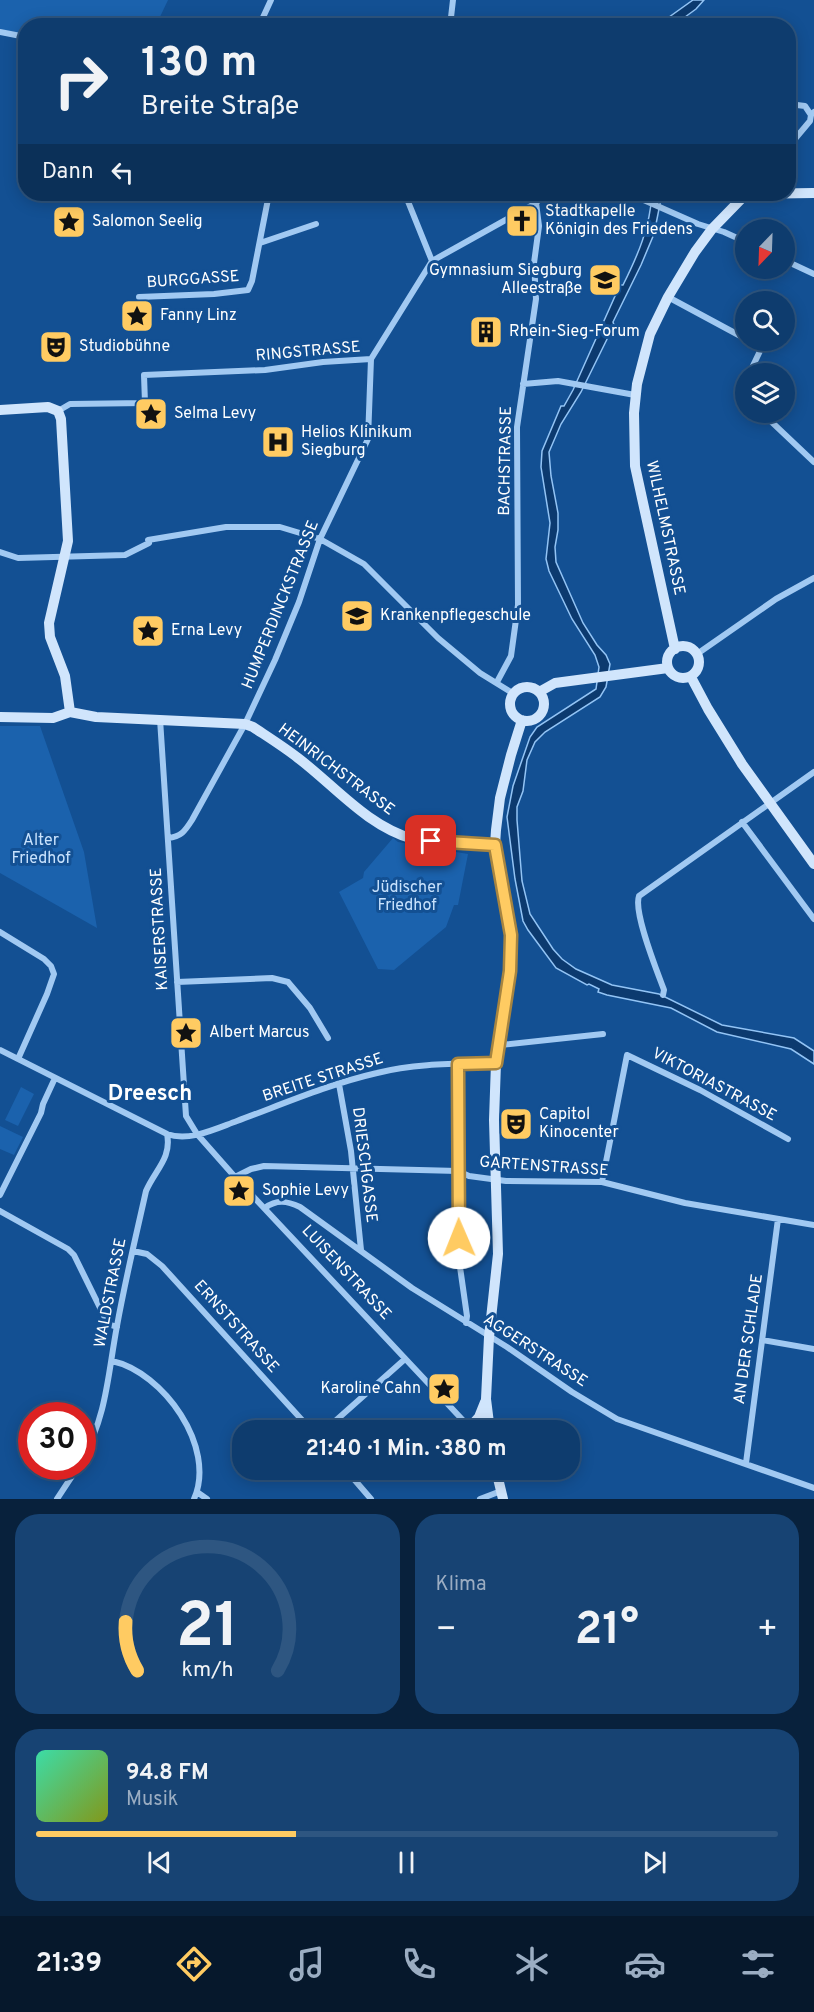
<!DOCTYPE html>
<html lang="de">
<head>
<meta charset="utf-8">
<style>
  :root { --surface:#0e3c6e; --page:#174373; --text:#f1f3f6; --muted:#9badc2; --line:#2e5681; --accent:#ffcb62 }
  body { margin:0; font-family:Overpass,sans-serif; background:var(--page); color:var(--text); height:100vh; display:flex; flex-direction:column; font-size:22px; white-space:nowrap }
  * { box-sizing:border-box; margin:0 }
  p { font-size:20px; color:var(--muted) }
  .icon { flex:none; width:33px; height:33px; fill:none; stroke:currentColor; stroke-width:2; stroke-linecap:round; stroke-linejoin:round }
  .map { position:relative; height:1499px; overflow:hidden }
  .sheet { display:flex; flex-direction:column; gap:15px; padding:15px; background:#08213c; flex:1 }
  .sheet>* { flex:none }
  .top-card { position:absolute; left:18px; top:18px; width:778px; height:183px; border-radius:24px; box-shadow:0 3px 15px #0003,0 0 0 2px var(--line); background:#0e3c6e; color:var(--text); overflow:hidden }
  .needle { width:39px; rotate:203deg }
  .tools { position:absolute; left:735px; top:219px; display:grid; gap:12px }
  .tools a { display:grid; place-items:center; width:60px; height:60px; border-radius:50%; background:var(--surface); box-shadow:0 3px 15px #0003,0 0 0 2px var(--line); font-size:30px }
  .speed { position:absolute; left:18px; top:1402px; display:flex; gap:12px; font-size:30px; font-weight:700; text-align:center }
  .speed>* { display:grid; place-content:center; width:78px; height:78px; border-radius:50%; background:var(--surface); box-shadow:0 3px 15px #0003,0 0 0 2px var(--line); line-height:1 }
  .speed .limit { border:9px solid #d22; background:#fff; color:#111 }
  .pin { position:absolute; display:grid; place-items:center; width:51px; height:51px; color:#fff; margin:-26px; border-radius:12px; box-shadow:0 3px 9px #0006 }
  .me { position:absolute; width:66px; margin:-33px; rotate:359deg; stroke-linejoin:round; filter:drop-shadow(0 0 4px #0008) }
  .turn { display:flex; align-items:center; gap:21px; height:126px; padding:0 24px; font-size:27px }
  .turn .icon { width:78px; height:78px; stroke-width:2.5 }
  .turn b { display:block; font-size:42px; line-height:51px }
  .then { display:flex; align-items:center; height:57px; padding:0 24px; background:#0003; gap:12px; font-size:22px }
  .big { font-size:45px; font-weight:700; line-height:1.1 }
  .sheet .widget { flex:1; display:flex; flex-direction:column; justify-content:center; gap:9px; min-width:0; padding:0 21px; border-radius:24px; background:var(--page) }
  .sheet .dial { align-items:center; gap:0 }
  .dial svg { height:156px; overflow:visible; fill:none; stroke:var(--line); stroke-width:7; stroke-linecap:round; text-anchor:middle }
  .dial text { fill:var(--text); stroke:none }
  .song { display:flex; align-items:center; gap:18px }
  .cover { width:72px; height:72px; border-radius:9px; background:linear-gradient(135deg,hsl(160 70% 55%),hsl(70 70% 35%)) }
  .played { height:6px; border-radius:3px; background:linear-gradient(90deg,var(--accent) 35%,var(--line) 35%) }
  .keys { display:flex; justify-content:space-around; direction:ltr }
  .heat { display:flex; justify-content:space-between; align-items:center; font-size:33px; direction:ltr }
  .sheet .tiles { flex:1; display:grid; gap:15px; grid-template-columns:1fr 1fr }
  .widget:last-child { grid-column:span 2 }
  .trip { position:absolute; left:232px; top:1420px; width:348px; height:60px; border-radius:24px; background:var(--surface); box-shadow:0 3px 15px #0003,0 0 0 2px var(--line); font-weight:700; line-height:60px; text-align:center }
  .dock { display:flex; height:96px; justify-content:space-around; align-items:center; background:#06182c; color:var(--muted) }
  .dock .icon { width:42px; height:42px }
  .dock .active { color:var(--accent) }
  .dock b { font-size:27px; color:var(--text) }
  .map>svg:first-child { display:block }
  .green { fill:#1b62ad }
  .water { fill:#0c3a6f; stroke:#93c4f5; stroke-width:1.5 }
  .lines { fill:none; stroke-linecap:round; stroke-linejoin:round }
  .street { stroke:#a1c9f2; stroke-width:6 }
  .secondary { stroke:#d0e5fc; stroke-width:10 }
  .route-casing { stroke:#a68440; stroke-width:15 }
  .route { stroke:#ffcb62; stroke-width:10 }
  .labels { text-anchor:middle; dominant-baseline:central; stroke-width:6; stroke-linejoin:round; paint-order:stroke }
  .poi-label { font-size:16px; fill:#fff; stroke:#135093; text-anchor:start }
  .street-label { font-size:16px; fill:#fff; stroke:#135093 }
  .park-label { font-size:16px; fill:#c8e2fd; stroke:#135093 }
  .district-label { font-size:22px; font-weight:bold; fill:#fff; stroke:#135093 }
</style>
</head>
<body>
<div class="map">
<svg width="814" height="1499" viewBox="0 0 814 1499">
  <rect width="100%" height="100%" fill="#135093"/>
  <!-- green -->
  <path class="green" d="M0,0H168L158,21L111,26H26L25,33L0,30Z
    M0,726H40L84,852L97,928L0,873Z
    M393,838L398,842L468,854L458,905H454L446,927L394,970L378,969L339,892L363,878L364,872Z
    M21,1087L34,1094L18,1126L5,1120Z
    M0,1126L23,1137L14,1155L0,1149Z"/>
  <!-- water -->
  <path class="water" d="M693,0H704L696,9L674,25H658Z
    M652,194H662L654,234L641,265L613,322L614,325L581,392L561,424L549,452L551,476L558,513V530L555,547L556,562L583,623L597,645L606,655L610,664L606,687L600,697L545,732L535,742L527,760L523,791L517,807V820L522,881L530,914L553,949L562,959L576,969L612,985L659,994L722,1025L794,1038L814,1051V1064L791,1049L717,1032L671,1008L607,995L598,992L599,989L589,984L587,985L556,968L528,930L523,921L515,879L507,817L513,786L530,737L537,727L596,689L599,667L595,655L572,619L549,571L546,559L550,523L541,467L542,451L561,406H564L573,390L620,285H623C638,255 650,227 652,194Z"/>
  <g class="lines">
    <!-- street -->
    <path class="street" d="M137,26L165,23L179,26
      M259,26L271,0
      M450,26L453,0
      M0,32L26,37
      M789,104L805,106L811,115
      M789,146L810,121L811,115L814,112
      M405,194L432,261
      M630,194L698,224L724,232L746,242
      M260,243L316,224
      M784,260L814,274
      M139,297L214,294L248,290L252,281L269,194
      M668,297L746,339
      M749,340L761,349L749,374
      M371,359L432,261L536,203L545,194
      M746,380L742,390L746,398
      M523,384L558,381L635,395
      M58,411L70,404L145,403L144,375L265,370L323,362L371,359
      M761,412L814,462
      M148,540L226,527H280L320,539L364,564L438,638L480,673L514,694
      M0,552L18,558L125,555L149,543
      M697,654L776,599L814,578
      M497,682L511,656L518,605L517,427L536,299L534,263L539,226L536,203
      M160,719L186,1116L197,1134L235,1177L473,1431
      M742,822L814,919
      M168,838C181,837 185,831 192,820L245,724L275,660L299,602L320,539L368,439L371,359
      M0,932L44,959L51,966L54,974L47,994L18,1059
      M177,982L272,978L288,982L310,1008L328,1038
      M663,995L664,990C657,971 633,912 639,896L814,772
      M500,1045L603,1034
      M0,1050L167,1134C189,1142 215,1129 237,1121C283,1104 329,1084 377,1073C416,1063 457,1064 496,1063
      M458,1064L459,1260L467,1316L466,1323
      M339,1084L351,1151L361,1250
      M235,1177L251,1169L264,1166L458,1171L469,1176L506,1181L602,1182L685,1203L814,1225
      M602,1182L627,1055L700,1090L788,1139
      M0,1195L41,1113L43,1104L55,1078
      M265,1208C277,1199 287,1201 300,1207L412,1288L507,1347L572,1392L617,1419L814,1488
      M0,1211L68,1249L74,1255L108,1324L117,1327
      M133,1251L147,1254L162,1266L312,1431
      M762,1340L814,1349
      M112,1361C163,1372 217,1447 194,1499
      M324,1431L405,1359
      M82,1459C107,1416 108,1373 117,1326C125,1281 136,1236 146,1191C155,1170 172,1158 167,1134
      M746,1463L778,1219
      M346,1470L371,1499
      M197,1492L207,1499
      M57,1499L78,1467
      M480,1499L501,1491"/>
    <!-- secondary -->
    <path class="secondary" d="M0,410L48,407L58,411L61,419L68,541L49,623L50,637L65,676L70,712
      M667 662a16 16 0 1 1 32 0a16 16 0 1 1-32 0Z
      M675,649L635,466L634,413L637,384L650,334L668,297L695,252L712,229L746,194L814,193
      M691,677L708,709L742,764L814,864
      M510 704a17 17 0 1 1 34 0a17 17 0 1 1-34 0Z
      M539,692L555,683L668,668
      M0,717L53,718L70,712L96,717L245,724L253,727C268,737 284,747 298,758C335,786 367,826 413,839C439,846 468,844 495,845
      M470,1427L479,1417L485,1402
      M490,1431L486,1399L489,1337L498,1254L494,1120L496,1063L511,964V935L495,845L496,830L500,798L511,755L522,720
      M496,1470L503,1499"/>
  </g>
  <g class="lines">
    <!-- route casing -->
    <g class="route-casing">
      <path id="route" d="M431,841L495,845L511,935L510,971L496,1063L458,1064L459,1238"/>
    </g>
    <!-- route -->
    <use href="#route" class="route"/>
  </g>
  <!-- icons -->
  <defs>
    <g id="church-square" transform="scale(1.725)"><rect x="-9" y="-9" width="18" height="18" rx="4" fill="#ffcb62" stroke="#135093"/><path d="M-1.2-6h2.4v3.5h3.3v2.4h-3.3V6h-2.4V-.1h-3.3v-2.4h3.3Z" fill="#111"/></g>
    <g id="sight-square" transform="scale(1.725)"><rect x="-9" y="-9" width="18" height="18" rx="4" fill="#ffcb62" stroke="#135093"/><path d="M0-6L1.8-2.2L6-1.7L2.9 1.2L3.7 5.4L0 3.3L-3.7 5.4L-2.9 1.2L-6-1.7L-1.8-2.2Z" fill="#111"/></g>
    <g id="school-square" transform="scale(1.725)"><rect x="-9" y="-9" width="18" height="18" rx="4" fill="#ffcb62" stroke="#135093"/><path d="M0-5L7-2L0 1L-7-2ZM-4 1L0 2.5L4 1V4Q0 6-4 4Z" fill="#111"/></g>
    <g id="building-square" transform="scale(1.725)"><rect x="-9" y="-9" width="18" height="18" rx="4" fill="#ffcb62" stroke="#135093"/><path d="M-4-6H4V6H1V3H-1V6H-4ZM-2.5-4.3h1.7v1.8h-1.7ZM.8-4.3h1.7v1.8H.8ZM-2.5-1h1.7V.8h-1.7ZM.8-1h1.7V.8H.8Z" fill="#111"/></g>
    <g id="theatre-square" transform="scale(1.725)"><rect x="-9" y="-9" width="18" height="18" rx="4" fill="#ffcb62" stroke="#135093"/><path d="M-5-5.5Q0-4 5-5.5V0Q5 5 0 6Q-5 5-5 0ZM-3.3-2.5H-1v1.5H-3.3ZM1-2.5H3.3v1.5H1ZM-2.8 1Q0 5.5 2.8 1Z" fill="#111"/></g>
    <g id="hospital-square" transform="scale(1.725)"><rect x="-9" y="-9" width="18" height="18" rx="4" fill="#ffcb62" stroke="#135093"/><path d="M-5-5h3v3.5h4V-5h3V5h-3V1.5h-4V5h-3Z" fill="#111"/></g>
    <g id="university-square" transform="scale(1.725)"><rect x="-9" y="-9" width="18" height="18" rx="4" fill="#ffcb62" stroke="#135093"/><path d="M0-5L7-2L0 1L-7-2ZM-4 1L0 2.5L4 1V4Q0 6-4 4Z" fill="#111"/></g>
  </defs>
  <g fill-rule="evenodd">
    <use href="#church-square" x="522" y="221"/>
    <use href="#sight-square" x="69" y="222"/>
    <use href="#school-square" x="605" y="280"/>
    <use href="#sight-square" x="137" y="316"/>
    <use href="#building-square" x="486" y="332"/>
    <use href="#theatre-square" x="56" y="347"/>
    <use href="#sight-square" x="151" y="414"/>
    <use href="#hospital-square" x="278" y="442"/>
    <use href="#university-square" x="357" y="616"/>
    <use href="#sight-square" x="148" y="631"/>
    <use href="#sight-square" x="186" y="1033"/>
    <use href="#theatre-square" x="516" y="1124"/>
    <use href="#sight-square" x="239" y="1191"/>
    <use href="#sight-square" x="444" y="1389"/>
  </g>
  <g class="labels">
    <!-- poi labels -->
    <g class="poi-label">
      <text x="545" y="212">Stadtkapelle<tspan x="545" dy="18">Königin des Friedens</tspan></text>
      <text x="92" y="222">Salomon Seelig</text>
      <text x="582" y="271" text-anchor="end">Gymnasium Siegburg<tspan x="582" dy="18">Alleestraße</tspan></text>
      <text x="160" y="316">Fanny Linz</text>
      <text x="509" y="332">Rhein-Sieg-Forum</text>
      <text x="79" y="347">Studiobühne</text>
      <text x="174" y="414">Selma Levy</text>
      <text x="301" y="433">Helios Klinikum<tspan x="301" dy="18">Siegburg</tspan></text>
      <text x="380" y="616">Krankenpflegeschule</text>
      <text x="171" y="631">Erna Levy</text>
      <text x="209" y="1033">Albert Marcus</text>
      <text x="539" y="1115">Capitol<tspan x="539" dy="18">Kinocenter</tspan></text>
      <text x="262" y="1191">Sophie Levy</text>
      <text x="421" y="1389" text-anchor="end">Karoline Cahn</text>
    </g>
    <!-- street labels -->
    <g class="street-label">
      <text transform="translate(193 280) rotate(-4)">BURGGASSE</text>
      <text transform="translate(308 352) rotate(-5)">RINGSTRASSE</text>
      <text transform="translate(506 461) rotate(-89)">BACHSTRASSE</text>
      <text transform="translate(665 528) rotate(78)">WILHELMSTRASSE</text>
      <text transform="translate(281 605) rotate(-68)">HUMPERDINCKSTRASSE</text>
      <text transform="translate(336 770) rotate(37)">HEINRICHSTRASSE</text>
      <text transform="translate(160 929) rotate(-93)">KAISERSTRASSE</text>
      <text transform="translate(323 1078) rotate(-18)">BREITE STRASSE</text>
      <text transform="translate(714 1085) rotate(28)">VIKTORIASTRASSE</text>
      <text transform="translate(364 1165) rotate(83)">DRIESCHGASSE</text>
      <text transform="translate(544 1167) rotate(4)">GARTENSTRASSE</text>
      <text transform="translate(346 1273) rotate(47)">LUISENSTRASSE</text>
      <text transform="translate(111 1293) rotate(-79)">WALDSTRASSE</text>
      <text transform="translate(236 1327) rotate(48)">ERNSTSTRASSE</text>
      <text transform="translate(749 1339) rotate(-82)">AN DER SCHLADE</text>
      <text transform="translate(535 1351) rotate(33)">AGGERSTRASSE</text>
    </g>
    <!-- park labels -->
    <g class="park-label">
      <text x="41" y="841">Alter<tspan x="41" dy="18">Friedhof</tspan></text>
      <text x="407" y="888">Jüdischer<tspan x="407" dy="18">Friedhof</tspan></text>
    </g>
    <!-- district labels -->
    <g class="district-label">
      <text x="150" y="1094">Dreesch</text>
    </g>
  </g>
</svg>
<div class="tools">
<a><svg class="needle" viewBox="-14 -14 28 28"><path d="M0-13l5 13h-10z" fill="#e53935"/><path d="M0 13l5-13h-10z" fill="#9badc2"/></svg></a>
<a><svg class="icon" aria-label="search" viewBox="0 0 24 24"><circle cx="10" cy="10" r="6"/><path d="M15 15l6 6"/></svg></a>
<a><svg class="icon" aria-label="layers" viewBox="0 0 24 24"><path d="M12 4l9 5-9 5-9-5zM3 14l9 5 9-5"/></svg></a>
</div>
<div class="speed"><div class="limit">30</div></div>
<div class="pin" style="left:431px;top:841px;background:#d93025"><svg class="icon" aria-label="arrive" viewBox="0 0 24 24"><path d="M6 21V4h12l-3 4 3 4H6"/></svg></div>
<svg class="me" style="left:459px;top:1238px" viewBox="-20 -20 40 40"><circle r="19" fill="#fff"/><path d="M0-13L10 11 0 6-10 11z" fill="#ffcb62"/></svg>
<div class="trip">21:40 · 1 Min. · 380 m</div>
<div class="top-card">
<div class="turn"><svg class="icon" aria-label="right" viewBox="0 0 24 24"><path d="M7 20v-9h11M14 6l5 5-5 5"/></svg><div><b>130 m</b>Breite Straße</div></div>
<div class="then">Dann<svg class="icon" aria-label="left" viewBox="0 0 24 24"><path d="M17 20v-9H6M10 6l-5 5 5 5"/></svg></div>
</div>
</div>
<section class="sheet">
<div class="tiles">
<div class="widget dial"><svg viewBox="0 0 100 80">
<path d="M14 69A42 42 0 1 1 86 69"/>
<path d="M14 69A42 42 0 0 1 8 44" stroke="#ffcb62"/>
<text x="50" y="56" font-size="32" font-weight="700">21</text>
<text x="50" y="72" font-size="11">km/h</text>
</svg></div>
<div class="widget"><p>Klima</p>
<div class="heat"><a>−</a><b class="big">21°</b><a>+</a></div>
</div>
<div class="widget">
<div class="song"><i class="cover"></i><div><b>94.8 FM</b><p>Musik</p></div></div>
<div class="played"></div>
<div class="keys"><svg class="icon" aria-label="previous" viewBox="0 0 24 24"><path d="M18 5L8 12l10 7zM5 5v14"/></svg><svg class="icon" aria-label="pause" viewBox="0 0 24 24"><path d="M8 5v14M16 5v14"/></svg><svg class="icon" aria-label="next" viewBox="0 0 24 24"><path d="M6 5l10 7-10 7zM19 5v14"/></svg></div>
</div>
</div>
</section>
<nav class="dock">
<b>21:39</b>
<svg class="icon active" aria-label="directions" viewBox="0 0 24 24"><path d="M12 3l9 9-9 9-9-9zM9 14v-3h6M13 9l2 2-2 2"/></svg>
<svg class="icon" aria-label="music" viewBox="0 0 24 24"><path d="M9 18V5l10-2v13"/><circle cx="6" cy="18" r="3"/><circle cx="16" cy="16" r="3"/></svg>
<svg class="icon" aria-label="phone" viewBox="0 0 24 24"><path d="M5 4h4l2 5-3 2q2 4 5 5l2-3 5 2v4C11 20 4 13 5 4z"/></svg>
<svg class="icon" aria-label="climate" viewBox="0 0 24 24"><path d="M12 3v18M4 7l16 10M4 17L20 7"/></svg>
<svg class="icon" aria-label="car" viewBox="0 0 24 24"><path d="M5 17H2v-5l4-1 3-4h7l3 4 3 1v5h-3M9 17h6M6 11h13"/><circle cx="7" cy="17" r="2"/><circle cx="17" cy="17" r="2"/></svg>
<svg class="icon" aria-label="filters" viewBox="0 0 24 24"><path d="M4 7h16M4 17h16"/><circle cx="9" cy="7" r="2"/><circle cx="15" cy="17" r="2"/></svg>
</nav>
</body>
</html>
